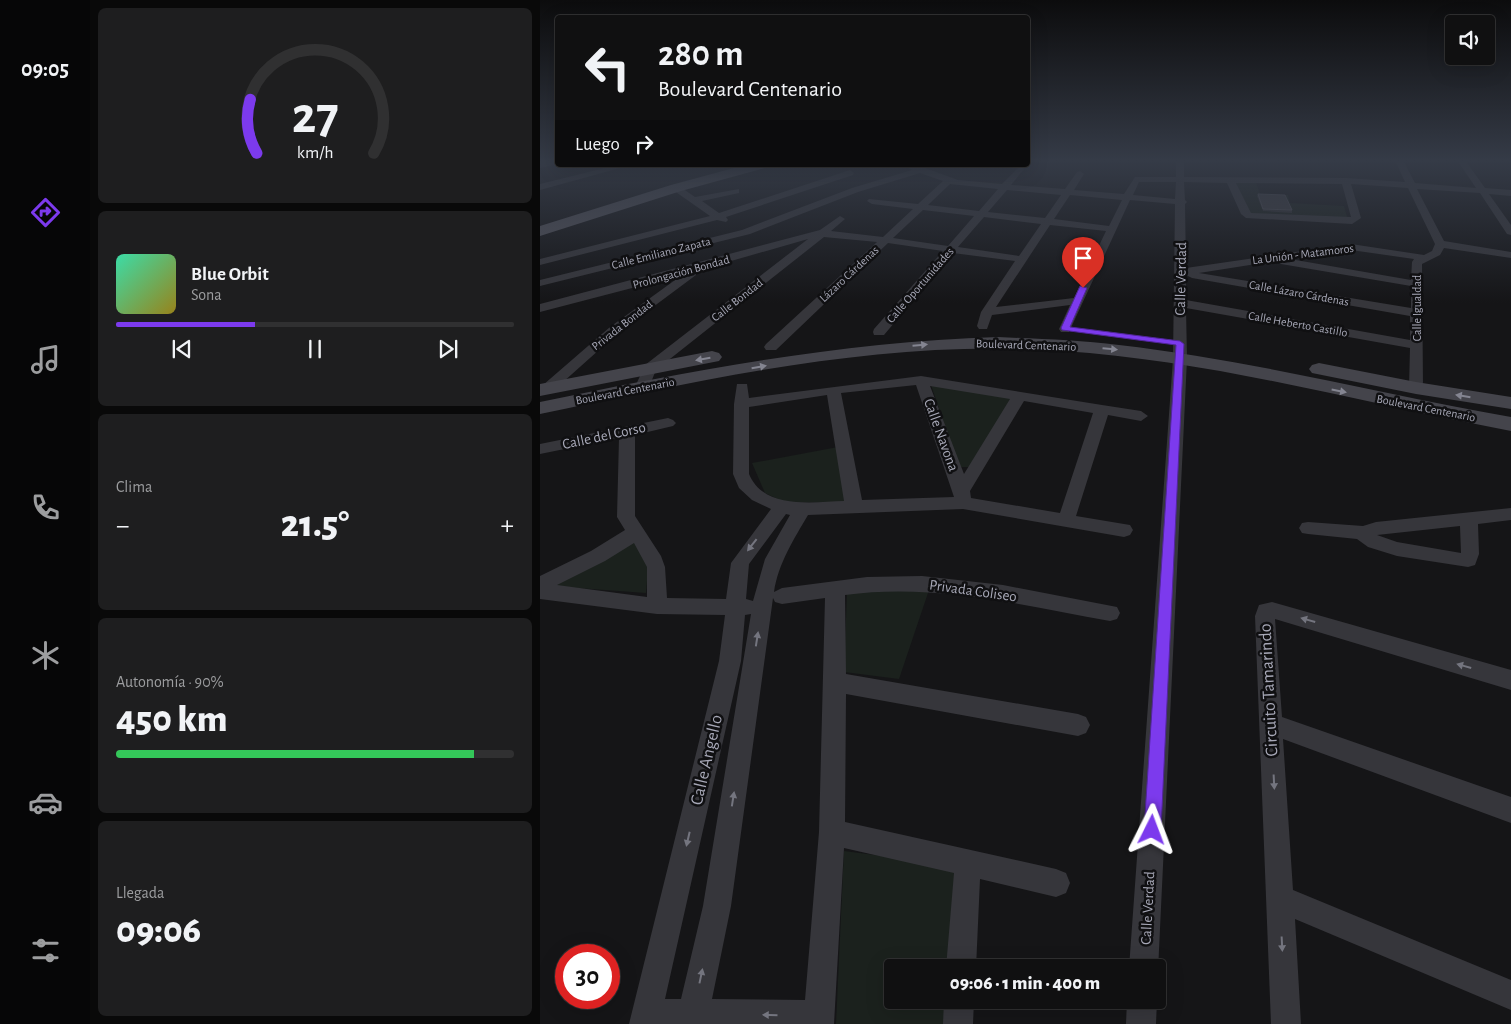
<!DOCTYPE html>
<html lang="es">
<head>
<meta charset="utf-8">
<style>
  :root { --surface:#101011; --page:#1e1e1f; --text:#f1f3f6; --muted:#9c9d9f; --line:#303031; --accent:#7c3aed }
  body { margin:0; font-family:"Alegreya Sans",sans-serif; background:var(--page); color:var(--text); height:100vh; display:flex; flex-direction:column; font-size:19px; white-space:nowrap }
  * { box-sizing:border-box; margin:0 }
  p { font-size:16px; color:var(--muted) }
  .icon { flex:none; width:28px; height:28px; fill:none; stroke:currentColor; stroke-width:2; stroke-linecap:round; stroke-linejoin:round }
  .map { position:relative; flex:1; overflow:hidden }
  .drawer { display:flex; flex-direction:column; gap:8px; padding:8px; background:#090909; width:450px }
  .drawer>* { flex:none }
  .hud { position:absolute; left:15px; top:15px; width:475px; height:152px; border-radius:5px; box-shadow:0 5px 20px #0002,0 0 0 1px var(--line); background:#101011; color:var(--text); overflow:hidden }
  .fabs { position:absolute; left:905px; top:15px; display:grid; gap:10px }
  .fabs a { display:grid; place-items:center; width:50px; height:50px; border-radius:5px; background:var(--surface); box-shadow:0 5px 20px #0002,0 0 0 1px var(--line); font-size:25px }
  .speed { position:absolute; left:15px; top:944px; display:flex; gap:10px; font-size:25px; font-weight:700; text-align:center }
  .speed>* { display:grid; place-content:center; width:65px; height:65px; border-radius:50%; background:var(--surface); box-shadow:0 5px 20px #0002,0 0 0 1px var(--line); line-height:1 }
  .speed .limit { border:8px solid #d22; background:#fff; color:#111 }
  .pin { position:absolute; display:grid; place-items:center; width:42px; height:42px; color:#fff; margin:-51px -21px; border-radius:50% 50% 50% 0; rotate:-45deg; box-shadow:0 0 5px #0007 }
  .pin .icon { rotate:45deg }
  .me { position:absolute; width:55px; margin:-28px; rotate:3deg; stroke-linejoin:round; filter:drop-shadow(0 0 4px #0008) }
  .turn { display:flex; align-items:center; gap:18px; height:105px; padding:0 20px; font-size:22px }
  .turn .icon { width:65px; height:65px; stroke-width:2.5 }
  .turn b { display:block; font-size:35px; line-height:42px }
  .then { display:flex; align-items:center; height:48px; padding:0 20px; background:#0003; gap:10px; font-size:19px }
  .big { font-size:38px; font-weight:800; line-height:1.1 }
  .drawer .tile { flex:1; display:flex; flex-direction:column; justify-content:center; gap:8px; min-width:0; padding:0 18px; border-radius:8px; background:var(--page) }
  .drawer .dial { align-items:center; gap:0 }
  .dial svg { height:130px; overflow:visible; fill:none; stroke:var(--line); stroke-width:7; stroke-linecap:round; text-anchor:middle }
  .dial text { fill:var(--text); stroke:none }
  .song { display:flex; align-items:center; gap:15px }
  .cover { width:60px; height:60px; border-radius:8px; background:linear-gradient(135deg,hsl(160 70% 55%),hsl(50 70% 35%)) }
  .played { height:5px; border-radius:2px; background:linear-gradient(90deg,var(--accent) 35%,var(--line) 35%) }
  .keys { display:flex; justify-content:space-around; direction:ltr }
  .heat { display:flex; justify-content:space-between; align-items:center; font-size:28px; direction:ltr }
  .charge { height:8px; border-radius:4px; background:linear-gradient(90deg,#34c759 90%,var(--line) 0) }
  .trip { position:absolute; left:344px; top:959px; width:282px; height:50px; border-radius:5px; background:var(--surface); box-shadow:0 5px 20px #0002,0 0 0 1px var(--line); font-weight:800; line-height:50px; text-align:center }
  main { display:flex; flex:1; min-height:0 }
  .menu { display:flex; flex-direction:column; width:90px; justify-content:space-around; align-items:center; background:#060607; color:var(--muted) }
  .menu .icon { width:35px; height:35px }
  .menu .selected { color:var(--accent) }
  .menu b { font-size:22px; color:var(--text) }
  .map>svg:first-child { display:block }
  .green { fill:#1b211d }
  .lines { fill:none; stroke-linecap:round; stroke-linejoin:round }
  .street { fill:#36363b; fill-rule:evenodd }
  .secondary { fill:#44444b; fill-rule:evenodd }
  .primary { fill:#52525a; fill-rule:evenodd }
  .wall { fill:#313135 }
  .building { fill:#3e3e43; stroke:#4e4e55 }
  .oneway { fill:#848591 }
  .oneway2 { fill:#74757f }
  .route { fill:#7c3aed; stroke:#51269a }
  .labels { text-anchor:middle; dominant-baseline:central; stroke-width:5; stroke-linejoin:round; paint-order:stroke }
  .far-street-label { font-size:12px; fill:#a7a8b7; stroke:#101012 }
  .street-label { font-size:15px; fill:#a7a8b7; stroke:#101012 }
  .near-street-label { font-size:18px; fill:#a7a8b7; stroke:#101012 }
</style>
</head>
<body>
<main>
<nav class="menu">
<b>09:05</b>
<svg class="icon selected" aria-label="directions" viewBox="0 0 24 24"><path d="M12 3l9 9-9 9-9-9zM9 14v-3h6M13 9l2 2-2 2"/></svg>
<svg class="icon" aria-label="music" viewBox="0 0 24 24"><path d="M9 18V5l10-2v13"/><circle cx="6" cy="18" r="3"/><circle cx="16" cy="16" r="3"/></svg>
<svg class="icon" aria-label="phone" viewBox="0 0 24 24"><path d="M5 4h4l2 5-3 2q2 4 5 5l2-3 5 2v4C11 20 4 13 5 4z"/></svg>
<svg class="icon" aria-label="climate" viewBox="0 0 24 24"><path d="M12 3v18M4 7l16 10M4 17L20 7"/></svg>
<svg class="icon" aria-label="car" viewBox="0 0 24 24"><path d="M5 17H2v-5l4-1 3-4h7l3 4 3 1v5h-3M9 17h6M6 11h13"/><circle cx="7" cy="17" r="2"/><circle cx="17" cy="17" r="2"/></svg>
<svg class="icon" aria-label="filters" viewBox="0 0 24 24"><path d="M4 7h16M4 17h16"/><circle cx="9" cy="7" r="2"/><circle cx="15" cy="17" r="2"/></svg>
</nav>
<section class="drawer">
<div class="tile dial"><svg viewBox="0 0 100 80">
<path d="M14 69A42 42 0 1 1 86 69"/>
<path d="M14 69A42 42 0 0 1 10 36" stroke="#7c3aed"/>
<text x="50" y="56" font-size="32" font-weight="700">27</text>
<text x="50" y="72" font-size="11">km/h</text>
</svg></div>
<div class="tile">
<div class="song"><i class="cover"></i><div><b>Blue Orbit</b><p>Sona</p></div></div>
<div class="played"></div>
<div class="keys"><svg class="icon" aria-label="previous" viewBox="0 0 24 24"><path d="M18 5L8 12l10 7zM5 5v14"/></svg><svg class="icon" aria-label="pause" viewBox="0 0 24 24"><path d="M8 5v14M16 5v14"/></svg><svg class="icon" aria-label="next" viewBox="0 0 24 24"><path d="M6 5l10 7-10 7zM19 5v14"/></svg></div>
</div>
<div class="tile"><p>Clima</p>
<div class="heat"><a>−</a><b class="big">21.5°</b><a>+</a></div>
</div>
<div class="tile"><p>Autonomía · 90%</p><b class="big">450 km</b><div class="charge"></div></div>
<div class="tile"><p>Llegada</p><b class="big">09:06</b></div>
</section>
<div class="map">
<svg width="971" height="1024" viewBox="0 0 971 1024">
  <rect width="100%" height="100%" fill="#151517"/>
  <!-- green -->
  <path class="green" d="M695,181L716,182L720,194L748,195L750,203L804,206L808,220L711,215Z
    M390,382L475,396L431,467H419Z
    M298,447L309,503L244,502L225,493L212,463Z
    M95,539L109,557L106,593L10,586Z
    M389,590L359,679L304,672L307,592Z
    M304,851L419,866L413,967L352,968V1000H411L410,1024H296Z"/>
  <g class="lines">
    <!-- street -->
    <path class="street" d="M18,160V164L0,168V162Z
      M636,160H644V177L806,178L865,182L855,160H863L875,183L936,188L917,160H925L945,188L971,190V196L949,194L971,225V235L967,234L940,193L877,189L904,241L971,252V258L904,248L900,255L882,264L883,388L876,392L869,388L870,348L646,308L647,359L618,971V968H589L633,359L635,204L590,200L529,332H521L519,329L530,305L452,315L447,329H439L437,326L441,312L475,261L413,253L344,335H334L333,332L334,329L403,251L348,243L236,350H226L224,347L226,344L337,242L284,237L116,370L109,387L102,391L95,387L105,365L268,239L156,271V275L78,333L13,391H3L1,388L3,385L70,327L142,275L0,312V304L280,230L300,216L305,219L291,231L343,237L373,209L332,204L327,201L329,199L378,204L403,181L380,173L318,192L210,234L0,286V280L202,230L312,188L372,170L367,167L369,165L385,168L418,180L462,184L480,166L484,169L471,185L525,189L537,172L540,171L544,174L534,190L584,194L595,177H636ZM599,182H636L635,199L593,195ZM644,182L687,183L701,214L706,218L812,224L821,218L811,184L868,188L895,244L892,251L884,255L811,244L646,268L645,204L647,202L645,200ZM696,183L802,184L811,217L711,213ZM410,184L458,189L439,211L388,205ZM467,190L521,195L505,218L448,212ZM530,195L582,200L569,226L514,219ZM383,210L434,216L408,246L353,238ZM444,217L501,224L479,256L418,247ZM510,225L566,231L534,298L456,307ZM811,250L874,259L872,262L871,280L750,259ZM736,261L741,264L871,286V308L659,273ZM646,275L652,278L870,316V340L646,300Z
      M77,165H91L0,190V184Z
      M310,170L314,173L313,175L186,217L188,220L186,222L177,220L0,265V259L170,216L133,190V186H139L155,197L199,189V193L162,201L179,213Z
      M381,376L562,405L601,411L608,416L601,421L568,415L536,516L590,525L593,530L590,535L584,537L423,509L268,515C254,539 238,564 234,592L242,588L327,577L382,576L463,585L577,607L580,613L577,619L570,621C482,605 395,583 305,595L306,674L538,714L546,717L550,725L546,733L538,736L306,694L305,822L516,869L526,873L530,883L526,893L516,897L440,879L436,968H406L414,873L304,848L294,1024H89L179,661L185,615L117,614L0,599V576L51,551L85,530L77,517L79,438L0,454V444L128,418L133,420L136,423L133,426L95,435V516L121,556L125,567L127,598L186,599L191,563L231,509L212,500L199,488L193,474L194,404L197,384H207L209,398ZM376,385L414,497L322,500L301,393ZM390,386L470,399L424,474ZM287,395L304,501C273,502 224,510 209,474V407ZM484,401L553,413L520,513L431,498L430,491ZM246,514L250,515L225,559L213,601L206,599L209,564ZM94,543L107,567V597L17,585L65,561ZM233,598L235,602L242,604L285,598L279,832L265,1000L172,999L191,906ZM211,614L163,906L141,999H125L201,661L205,615Z
      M971,508V520L938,524L939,554L935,565L928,567L857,556L828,547L817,539L768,534L762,533L759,528L762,523L768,522L823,526L836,522ZM920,526L921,553L857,542L837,535Z
      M732,602L971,670V690L735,619L742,717L971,797V823L743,739L753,890L971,980V1010L755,919L761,1024H731L715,616L719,605Z
      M404,1000H434L433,1024H403Z
      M587,1000H617L616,1024H586Z"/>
    <!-- secondary -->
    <path class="secondary" d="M458,337C499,339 539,340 579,345C711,360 840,394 971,417V431C822,403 675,361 523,351C347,338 171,378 0,414V402C154,370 301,342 458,337Z
      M172,351L179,353L182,357L179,361L0,396V384Z
      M779,363L876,382L971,397V409L876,394L772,373L769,369L772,365Z"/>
    <!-- primary -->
    <path class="primary" d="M205,165H227L225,168L141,191L0,236V226L131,185Z"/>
  </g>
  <!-- wall -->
  <path class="wall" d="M718,194L752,210V213L723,211L717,196Z"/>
  <!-- building -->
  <path class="building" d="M718,194L745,195L752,210L723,209Z"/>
  <!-- one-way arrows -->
  <defs><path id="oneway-solid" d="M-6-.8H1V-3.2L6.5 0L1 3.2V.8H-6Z" transform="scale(1.25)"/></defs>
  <g class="oneway">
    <use href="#oneway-solid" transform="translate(380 345) rotate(-5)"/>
    <use href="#oneway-solid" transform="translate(570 349) rotate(5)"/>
    <use href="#oneway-solid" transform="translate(163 359) rotate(170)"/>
    <use href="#oneway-solid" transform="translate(219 367) rotate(-10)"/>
    <use href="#oneway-solid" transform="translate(799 391) rotate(11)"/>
    <use href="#oneway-solid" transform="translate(923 396) rotate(-171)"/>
  </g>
  <g class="oneway2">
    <use href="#oneway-solid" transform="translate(212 545) rotate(128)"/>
    <use href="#oneway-solid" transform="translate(768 620) rotate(-164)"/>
    <use href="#oneway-solid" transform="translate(217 639) rotate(-81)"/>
    <use href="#oneway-solid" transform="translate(924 666) rotate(-164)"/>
    <use href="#oneway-solid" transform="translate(734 782) rotate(87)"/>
    <use href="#oneway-solid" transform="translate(193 799) rotate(-81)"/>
    <use href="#oneway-solid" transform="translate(148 839) rotate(103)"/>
    <use href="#oneway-solid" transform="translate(742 944) rotate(87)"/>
    <use href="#oneway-solid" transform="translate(161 976) rotate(-78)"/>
    <use href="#oneway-solid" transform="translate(230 1015) rotate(-179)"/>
  </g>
  <!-- sky -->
  <linearGradient id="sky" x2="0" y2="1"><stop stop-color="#0c0c0d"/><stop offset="0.53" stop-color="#353b47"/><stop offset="1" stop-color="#353b47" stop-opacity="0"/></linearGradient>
  <rect width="971" height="303" fill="url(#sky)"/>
  <!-- route -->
  <path class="route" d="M540,286L547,288L530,327L640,341L644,344L621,830L618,836L612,838L606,836L604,830L636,345L522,330L521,328Z"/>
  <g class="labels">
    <!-- far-street labels -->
    <g class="far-street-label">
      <text transform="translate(121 253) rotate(-14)">Calle Emiliano Zapata</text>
      <text transform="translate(763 254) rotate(-7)">La Unión - Matamoros</text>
      <text transform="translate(141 272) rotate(-15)">Prolongación Bondad</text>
      <text transform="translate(309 274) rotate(-43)">Lázaro Cárdenas</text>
      <text transform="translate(380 285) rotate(-49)">Calle Oportunidades</text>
      <text transform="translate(759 293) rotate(10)">Calle Lázaro Cárdenas</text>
      <text transform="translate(197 300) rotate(-38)">Calle Bondad</text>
      <text transform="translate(877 308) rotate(-90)">Calle Igualdad</text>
      <text transform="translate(758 324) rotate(10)">Calle Heberto Castillo</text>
      <text transform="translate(82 325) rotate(-38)">Privada Bondad</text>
      <text transform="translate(486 345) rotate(2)">Boulevard Centenario</text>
      <text transform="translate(85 391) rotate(-11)">Boulevard Centenario</text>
      <text transform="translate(886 408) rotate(11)">Boulevard Centenario</text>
    </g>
    <!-- street labels -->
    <g class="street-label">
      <text transform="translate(641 279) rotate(-89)">Calle Verdad</text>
      <text transform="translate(401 435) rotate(70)">Calle Navona</text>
      <text transform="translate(64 436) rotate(-12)">Calle del Corso</text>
      <text transform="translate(433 591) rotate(8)">Privada Coliseo</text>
      <text transform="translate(608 908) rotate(-87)">Calle Verdad</text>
    </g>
    <!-- near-street labels -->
    <g class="near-street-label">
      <text transform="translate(729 690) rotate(-93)">Circuito Tamarindo</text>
      <text transform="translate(167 760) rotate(-77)">Calle Angello</text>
    </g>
  </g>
</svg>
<div class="fabs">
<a><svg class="icon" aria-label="sound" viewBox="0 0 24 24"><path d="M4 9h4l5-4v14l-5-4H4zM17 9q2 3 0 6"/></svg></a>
</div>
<div class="speed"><div class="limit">30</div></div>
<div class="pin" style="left:543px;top:288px;background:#d93025"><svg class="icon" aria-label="arrive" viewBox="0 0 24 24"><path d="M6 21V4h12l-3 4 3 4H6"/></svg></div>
<svg class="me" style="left:612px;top:830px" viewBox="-20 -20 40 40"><path d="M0-17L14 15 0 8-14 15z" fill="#7c3aed" stroke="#fff" stroke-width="4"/></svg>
<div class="trip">09:06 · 1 min · 400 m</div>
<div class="hud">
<div class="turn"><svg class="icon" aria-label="left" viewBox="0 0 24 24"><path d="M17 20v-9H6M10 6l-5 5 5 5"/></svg><div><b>280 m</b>Boulevard Centenario</div></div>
<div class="then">Luego<svg class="icon" aria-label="right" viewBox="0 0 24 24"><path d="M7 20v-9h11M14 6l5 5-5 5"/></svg></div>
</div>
</div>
</main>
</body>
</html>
